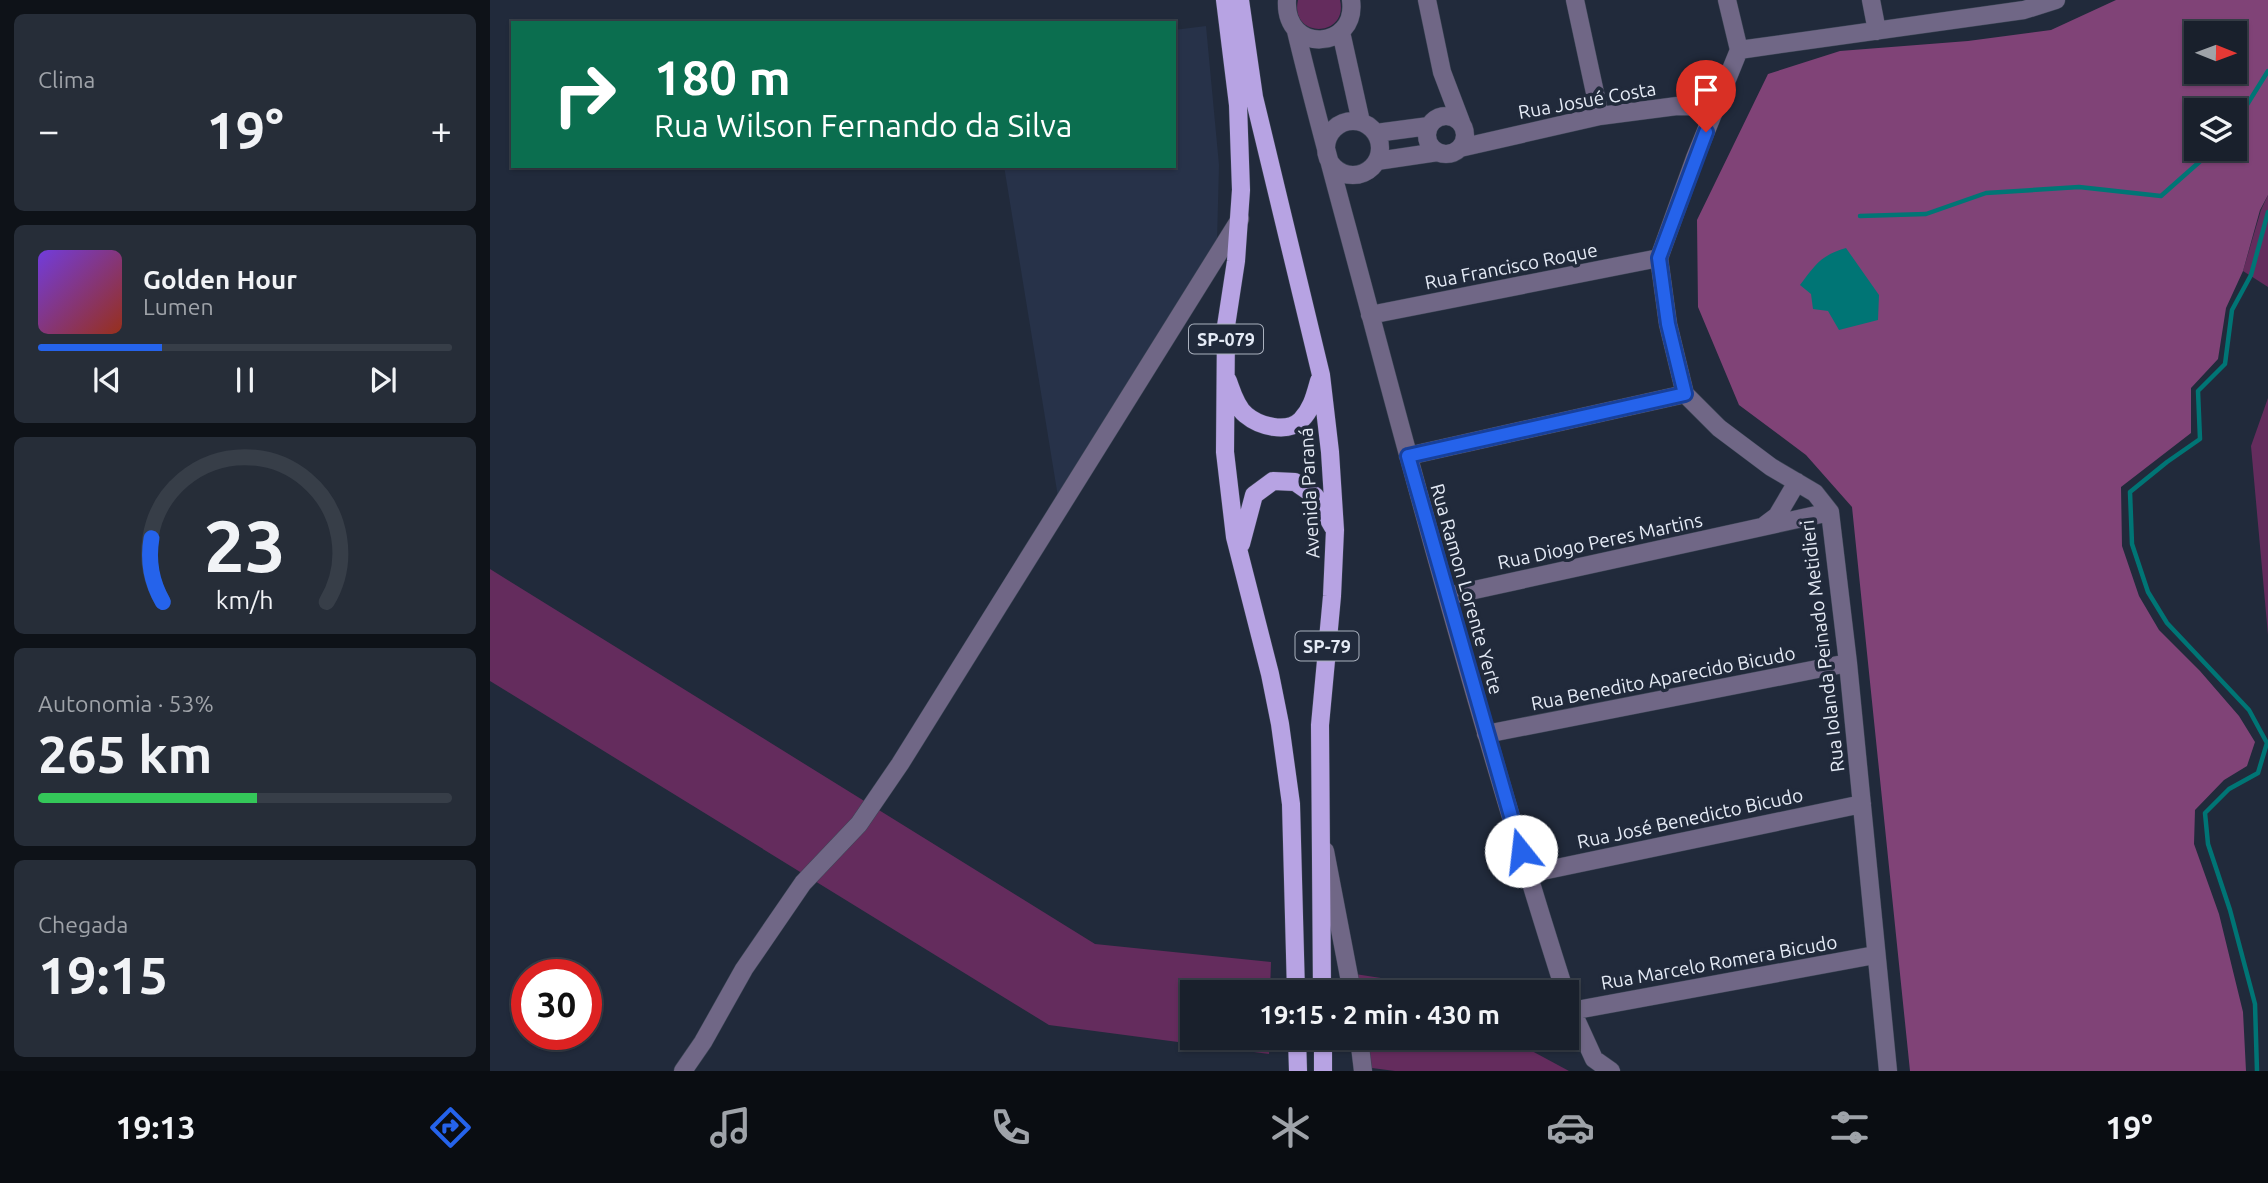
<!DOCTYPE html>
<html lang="pt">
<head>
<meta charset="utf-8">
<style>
  :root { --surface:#19202c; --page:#262d38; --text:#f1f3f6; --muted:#9fa3a9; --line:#373e48; --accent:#2563eb }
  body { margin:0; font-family:Ubuntu,sans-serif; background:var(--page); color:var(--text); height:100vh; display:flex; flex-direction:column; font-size:26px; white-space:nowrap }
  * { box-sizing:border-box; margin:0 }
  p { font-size:23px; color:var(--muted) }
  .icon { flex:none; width:38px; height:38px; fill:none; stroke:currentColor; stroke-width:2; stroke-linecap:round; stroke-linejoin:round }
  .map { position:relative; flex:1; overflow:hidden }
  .panel { display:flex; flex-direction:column; gap:14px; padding:14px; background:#0e1218; width:490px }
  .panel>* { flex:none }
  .top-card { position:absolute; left:21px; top:21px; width:665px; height:147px; border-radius:0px; box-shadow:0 2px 5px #0004,0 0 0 2px var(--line); background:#0b6e4f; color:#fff; overflow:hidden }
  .needle { width:46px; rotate:91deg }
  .fabs { position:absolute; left:1694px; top:21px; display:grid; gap:14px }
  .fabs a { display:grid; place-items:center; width:63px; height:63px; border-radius:0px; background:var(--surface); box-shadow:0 2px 5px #0004,0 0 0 2px var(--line); font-size:35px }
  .speed { position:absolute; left:21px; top:959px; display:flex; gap:14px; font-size:35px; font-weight:700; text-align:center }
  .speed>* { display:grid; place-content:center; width:91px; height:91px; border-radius:50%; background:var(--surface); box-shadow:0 2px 5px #0004,0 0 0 2px var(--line); line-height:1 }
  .speed .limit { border:10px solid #d22; background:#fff; color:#111 }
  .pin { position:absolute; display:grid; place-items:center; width:60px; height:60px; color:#fff; margin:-72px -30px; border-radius:50% 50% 50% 0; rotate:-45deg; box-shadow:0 0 7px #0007 }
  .pin .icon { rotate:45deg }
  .me { position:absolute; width:77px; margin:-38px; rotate:344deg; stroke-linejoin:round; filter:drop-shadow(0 0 5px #0008) }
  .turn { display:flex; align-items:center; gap:24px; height:147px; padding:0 28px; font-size:32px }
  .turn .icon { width:91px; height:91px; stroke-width:2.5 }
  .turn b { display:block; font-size:49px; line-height:60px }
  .big { font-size:52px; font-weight:600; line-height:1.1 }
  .panel .widget { flex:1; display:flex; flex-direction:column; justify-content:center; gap:10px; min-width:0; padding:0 24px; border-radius:10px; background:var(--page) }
  .panel .dial { align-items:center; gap:0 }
  .dial svg { height:182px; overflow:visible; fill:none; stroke:var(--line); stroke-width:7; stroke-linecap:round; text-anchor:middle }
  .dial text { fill:var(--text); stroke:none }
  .song { display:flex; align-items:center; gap:21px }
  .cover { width:84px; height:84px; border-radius:10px; background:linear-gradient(135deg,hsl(260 70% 55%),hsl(10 70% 35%)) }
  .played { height:7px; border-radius:4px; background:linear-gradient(90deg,var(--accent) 30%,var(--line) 30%) }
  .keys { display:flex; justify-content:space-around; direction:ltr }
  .heat { display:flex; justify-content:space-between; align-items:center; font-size:38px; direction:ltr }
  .charge { height:10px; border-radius:5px; background:linear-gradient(90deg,#34c759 53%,var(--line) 0) }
  .trip { position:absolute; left:690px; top:980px; width:399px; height:70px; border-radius:0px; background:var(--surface); box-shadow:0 2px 5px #0004,0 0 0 2px var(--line); font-weight:600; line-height:70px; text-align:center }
  .tab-bar { display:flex; height:112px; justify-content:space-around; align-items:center; background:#0a0d12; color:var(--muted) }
  .tab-bar .icon { width:49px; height:49px }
  .tab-bar .on { color:var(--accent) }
  .tab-bar b { font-size:32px; color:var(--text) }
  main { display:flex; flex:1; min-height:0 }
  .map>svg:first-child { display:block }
  .built { fill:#273249 }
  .green { fill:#642c5d }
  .forest { fill:#804377; fill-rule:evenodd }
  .water { fill:#007575 }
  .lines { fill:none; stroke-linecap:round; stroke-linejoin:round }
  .stream { stroke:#007575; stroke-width:4.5 }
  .minor-casing { stroke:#3c4555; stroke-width:19 }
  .major-casing { stroke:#3c4555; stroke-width:19 }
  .minor { stroke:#706786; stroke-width:18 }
  .major { stroke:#b7a3e3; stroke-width:18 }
  .route-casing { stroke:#184099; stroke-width:18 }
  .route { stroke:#2563eb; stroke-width:12 }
  .labels { text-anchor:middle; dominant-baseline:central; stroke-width:7; stroke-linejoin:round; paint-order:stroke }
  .shield { fill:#212a3b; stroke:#aab1be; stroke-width:2 }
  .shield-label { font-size:18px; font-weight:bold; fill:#e5ebf6 }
  .street-label { font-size:19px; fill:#e5ebf6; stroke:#212a3b }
</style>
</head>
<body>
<main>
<section class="panel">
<div class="widget"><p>Clima</p>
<div class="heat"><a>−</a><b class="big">19°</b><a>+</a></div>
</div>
<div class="widget">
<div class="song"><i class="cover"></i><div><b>Golden Hour</b><p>Lumen</p></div></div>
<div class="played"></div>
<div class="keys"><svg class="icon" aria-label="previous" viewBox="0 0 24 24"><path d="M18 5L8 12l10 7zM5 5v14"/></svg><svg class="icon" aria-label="pause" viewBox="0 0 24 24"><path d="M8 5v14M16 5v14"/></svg><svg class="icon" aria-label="next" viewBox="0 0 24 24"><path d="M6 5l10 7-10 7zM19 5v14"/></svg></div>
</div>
<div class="widget dial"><svg viewBox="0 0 100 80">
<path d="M14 69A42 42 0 1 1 86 69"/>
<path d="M14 69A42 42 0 0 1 9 41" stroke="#2563eb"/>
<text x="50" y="56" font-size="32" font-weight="700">23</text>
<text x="50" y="72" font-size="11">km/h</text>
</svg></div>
<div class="widget"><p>Autonomia · 53%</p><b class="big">265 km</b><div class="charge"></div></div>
<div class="widget"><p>Chegada</p><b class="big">19:15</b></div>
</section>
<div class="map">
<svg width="1778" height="1071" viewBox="0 0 1778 1071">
  <rect width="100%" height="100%" fill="#212a3b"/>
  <!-- built -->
  <path class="built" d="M716,26L729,165L727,242L568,497L514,166H684V30Z"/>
  <!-- green -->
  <path class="green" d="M808,0H850C859,38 799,39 808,0Z
    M1778,195V287L1753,271L1771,210Z
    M1778,398V635L1761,446Z
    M0,569L605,944L781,962L780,992H702V1038H780L779,1054L559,1025L0,681Z
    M865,974L917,982L935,992H868Z
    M876,1038H1018L1079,1071H905L882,1068Z"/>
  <!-- forest -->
  <path class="forest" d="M1626,0H1778V195L1770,210L1753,271L1736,308L1728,359L1701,388V433L1631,487L1632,546L1649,596L1669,630L1710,671L1749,716L1765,742L1757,766L1734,780L1705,810L1704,844L1729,914L1753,1012L1756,1071H1420L1362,507L1316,455L1249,405L1208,307L1207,220L1278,74L1350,51L1478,41L1561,30ZM1706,33H1745V72H1706ZM1706,110H1745V149H1706Z"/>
  <!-- water -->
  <path class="water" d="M1356,248L1389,295L1388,320L1349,330L1338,311L1323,309L1321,294L1310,285C1325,265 1331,255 1356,248Z"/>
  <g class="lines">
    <!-- stream -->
    <path class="stream" d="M1745,124L1778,71
      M1370,216L1436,214L1496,193L1589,187L1671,196L1724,149
      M1767,1071L1765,1004L1740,910L1718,844L1715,813L1739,789L1768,773L1777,743L1759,710L1677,623L1658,592L1642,544L1640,492L1677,462L1710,439L1708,391L1735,364L1742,310L1761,275L1778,212"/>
    <!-- minor casing -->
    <g class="minor-casing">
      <path id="minor" d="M797,0C794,55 868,50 861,0
        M937,0L952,72L971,122
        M1085,0L1110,116
        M1237,0L1249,50
        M1381,0L1387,31
        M806,31C830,131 858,229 884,328C943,550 1005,773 1075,992
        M851,32L871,122
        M1249,50L1205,158L1169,258L1178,324L1195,394L1229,428L1281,467L1325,493L1340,512L1358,663L1398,1071
        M1249,50L1534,10L1566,0
        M937 135a19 19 0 1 1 38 0a19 19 0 1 1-38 0Z
        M836 148a27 27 0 1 1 54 0a27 27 0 1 1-54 0Z
        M886,133L939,126
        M970,148L1110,116L1187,106L1226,107
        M887,161L948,152
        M880,315L1169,258
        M918,456L1195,394
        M1275,525L1287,516L1307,482
        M957,596L1340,512
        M996,734L1358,663
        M835,851L862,992
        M1038,874L1372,804
        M1078,1002L1104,1059L1121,1071
        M1081,1011L1385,955
        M869,1038L873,1071
        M193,1071L213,1042L254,969L313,883L369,824L410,764L750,219"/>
    </g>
    <!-- major casing -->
    <g class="major-casing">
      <path id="major" d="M735,0L748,105L751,190L746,261L736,326L735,452L745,537L780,674L790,724L801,804L806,992
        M750,0L764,97L831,375L840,452L845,530L842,596L830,725L832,992
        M738,381C742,392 746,407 756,415C769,426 797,434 811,420C822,409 825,395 829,381
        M751,544L764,495L783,481L805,482L825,496L843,527
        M807,1038L808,1071
        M833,1038V1071"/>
    </g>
    <!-- minor -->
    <use href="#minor" class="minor"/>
    <!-- major -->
    <use href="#major" class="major"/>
  </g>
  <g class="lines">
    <!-- route casing -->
    <g class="route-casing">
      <path id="route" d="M1031,851L918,456L1195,394L1178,324L1169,258L1216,132"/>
    </g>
    <!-- route -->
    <use href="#route" class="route"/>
  </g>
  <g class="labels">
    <!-- shield labels -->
    <g class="shield">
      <rect x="699" y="324.5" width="74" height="29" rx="5"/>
      <rect x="805.5" y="631.5" width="63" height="29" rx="5"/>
    </g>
    <g class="shield-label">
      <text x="736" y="339">SP-079</text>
      <text x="837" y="646">SP-79</text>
    </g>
    <!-- street labels -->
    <g class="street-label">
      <text transform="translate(1097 100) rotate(-10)">Rua Josué Costa</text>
      <text transform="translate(1021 266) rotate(-11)">Rua Francisco Roque</text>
      <text transform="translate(819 493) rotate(-93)">Avenida Paraná</text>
      <text transform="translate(1110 541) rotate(-12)">Rua Diogo Peres Martins</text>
      <text transform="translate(977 589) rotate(74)">Rua Ramon Lorente Yerte</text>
      <text transform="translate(1332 646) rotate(-97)">Rua Iolanda Peinado Metidieri</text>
      <text transform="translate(1173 678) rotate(-11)">Rua Benedito Aparecido Bicudo</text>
      <text transform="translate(1200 818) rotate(-12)">Rua José Benedicto Bicudo</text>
      <text transform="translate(1229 962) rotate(-10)">Rua Marcelo Romera Bicudo</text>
    </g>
  </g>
</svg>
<div class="fabs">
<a><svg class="needle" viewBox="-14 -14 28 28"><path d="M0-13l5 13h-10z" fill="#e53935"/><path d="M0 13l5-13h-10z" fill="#9fa3a9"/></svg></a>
<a><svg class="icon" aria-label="layers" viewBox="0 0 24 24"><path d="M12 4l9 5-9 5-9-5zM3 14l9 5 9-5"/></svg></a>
</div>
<div class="speed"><div class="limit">30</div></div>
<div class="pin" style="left:1216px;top:132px;background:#d93025"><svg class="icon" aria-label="arrive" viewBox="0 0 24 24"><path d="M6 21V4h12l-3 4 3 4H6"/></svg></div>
<svg class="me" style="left:1031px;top:851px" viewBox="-20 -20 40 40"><circle r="19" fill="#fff"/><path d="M0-13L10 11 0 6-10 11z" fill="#2563eb"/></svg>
<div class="trip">19:15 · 2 min · 430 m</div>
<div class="top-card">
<div class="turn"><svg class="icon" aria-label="right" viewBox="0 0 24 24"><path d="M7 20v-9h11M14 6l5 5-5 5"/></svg><div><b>180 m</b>Rua Wilson Fernando da Silva</div></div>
</div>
</div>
</main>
<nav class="tab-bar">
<b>19:13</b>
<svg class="icon on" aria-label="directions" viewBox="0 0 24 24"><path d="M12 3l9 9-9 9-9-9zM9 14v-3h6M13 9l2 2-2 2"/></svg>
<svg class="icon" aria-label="music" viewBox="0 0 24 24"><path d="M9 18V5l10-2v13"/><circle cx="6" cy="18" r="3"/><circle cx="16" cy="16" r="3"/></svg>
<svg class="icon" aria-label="phone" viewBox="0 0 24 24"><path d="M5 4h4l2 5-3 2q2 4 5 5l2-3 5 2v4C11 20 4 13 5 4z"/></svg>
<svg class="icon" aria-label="climate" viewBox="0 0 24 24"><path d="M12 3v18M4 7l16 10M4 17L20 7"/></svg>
<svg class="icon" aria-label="car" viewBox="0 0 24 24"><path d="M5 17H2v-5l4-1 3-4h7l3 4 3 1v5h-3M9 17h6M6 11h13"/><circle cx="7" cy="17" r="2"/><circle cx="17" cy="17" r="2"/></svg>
<svg class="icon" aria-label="filters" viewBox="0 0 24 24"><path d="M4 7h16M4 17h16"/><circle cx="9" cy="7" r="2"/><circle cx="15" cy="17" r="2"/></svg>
<b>19°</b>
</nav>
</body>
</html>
